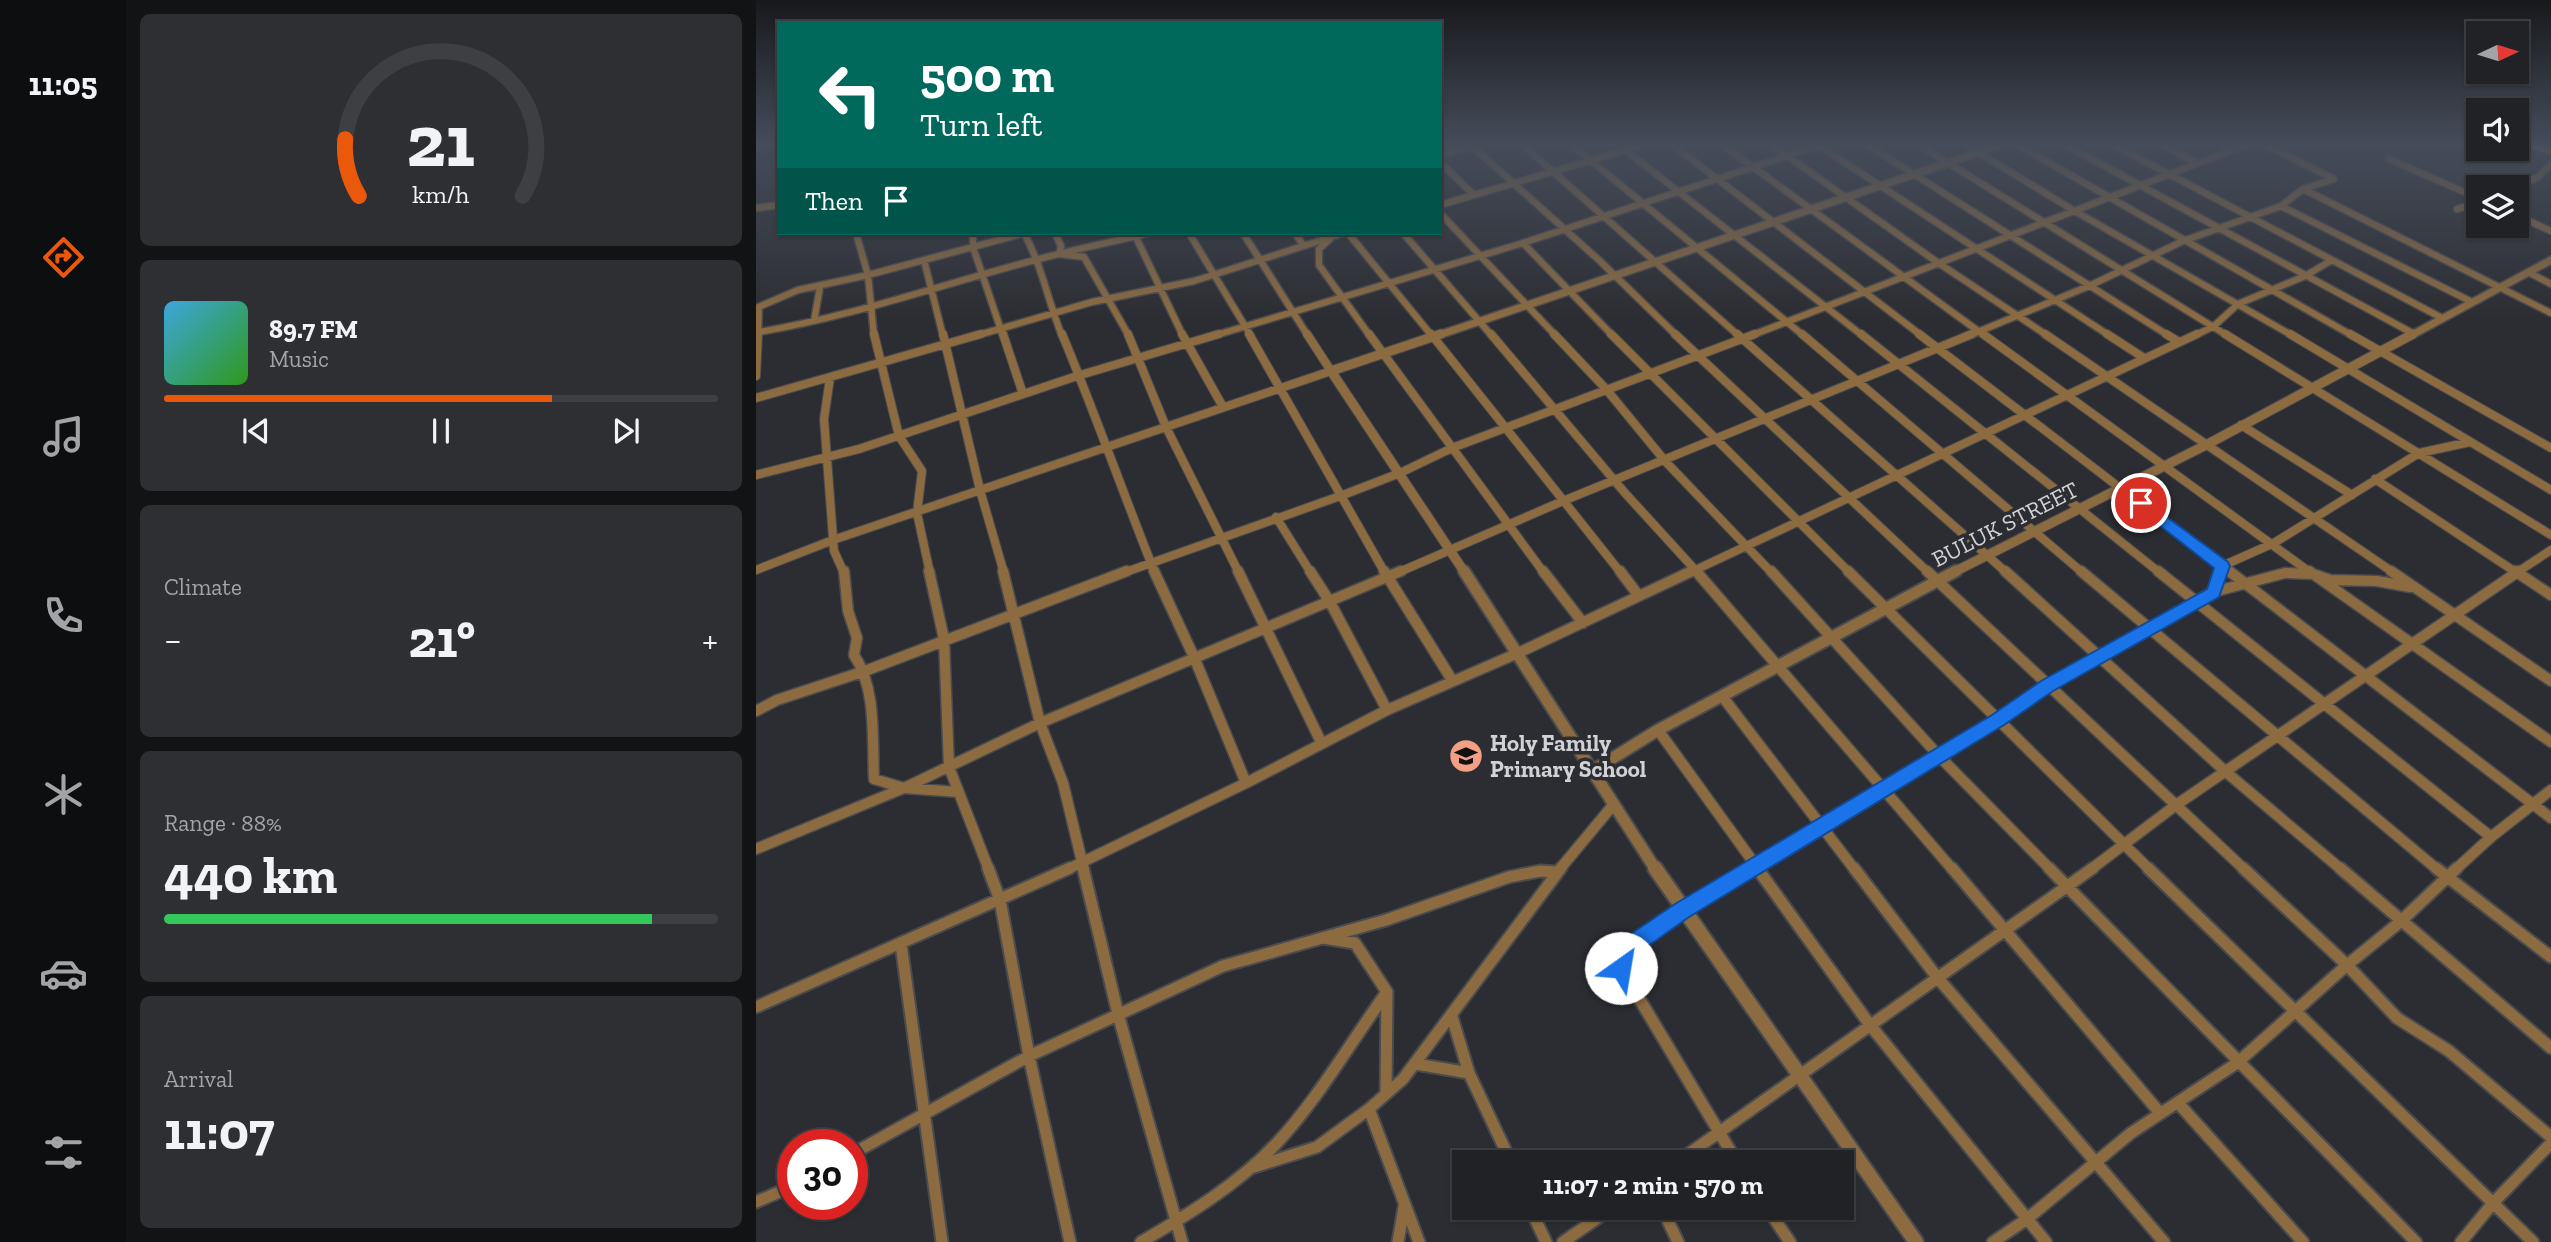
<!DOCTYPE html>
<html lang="en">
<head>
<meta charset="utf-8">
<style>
  :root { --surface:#212226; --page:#2d2f32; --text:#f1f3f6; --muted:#a2a4a7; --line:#3e3f43; --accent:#ea580c }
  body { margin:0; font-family:"Zilla Slab",serif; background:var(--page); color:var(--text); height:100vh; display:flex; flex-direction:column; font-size:26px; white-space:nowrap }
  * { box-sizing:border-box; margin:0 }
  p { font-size:23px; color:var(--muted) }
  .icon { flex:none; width:38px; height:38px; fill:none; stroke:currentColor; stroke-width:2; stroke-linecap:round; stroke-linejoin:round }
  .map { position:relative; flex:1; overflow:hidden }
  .drawer { display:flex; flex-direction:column; gap:14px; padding:14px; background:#121315; width:630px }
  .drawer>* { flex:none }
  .banner { position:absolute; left:21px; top:21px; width:665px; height:214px; border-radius:0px; box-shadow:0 2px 5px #0004,0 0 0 2px var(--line); background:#00695c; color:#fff; overflow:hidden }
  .needle { width:46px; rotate:86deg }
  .fabs { position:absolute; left:1710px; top:21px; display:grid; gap:14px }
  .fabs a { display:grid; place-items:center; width:63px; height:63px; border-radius:0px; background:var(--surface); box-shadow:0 2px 5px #0004,0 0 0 2px var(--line); font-size:35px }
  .speed { position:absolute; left:21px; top:1129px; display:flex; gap:14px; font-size:35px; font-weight:700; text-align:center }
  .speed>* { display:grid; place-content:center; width:91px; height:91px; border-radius:50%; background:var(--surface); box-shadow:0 2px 5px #0004,0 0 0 2px var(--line); line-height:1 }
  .speed .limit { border:10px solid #d22; background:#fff; color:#111 }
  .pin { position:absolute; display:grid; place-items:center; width:60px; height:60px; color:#fff; margin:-30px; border:4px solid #fff; border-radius:50%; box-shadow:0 2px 7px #0007 }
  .me { position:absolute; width:77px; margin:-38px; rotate:32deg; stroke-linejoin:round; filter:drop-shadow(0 0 5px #0008) }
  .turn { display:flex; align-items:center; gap:24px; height:147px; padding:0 28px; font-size:32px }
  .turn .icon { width:91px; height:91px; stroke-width:2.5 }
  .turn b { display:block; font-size:49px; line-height:60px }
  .then { display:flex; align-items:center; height:66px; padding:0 28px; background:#0003; gap:14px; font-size:26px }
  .big { font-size:52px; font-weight:700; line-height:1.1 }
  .drawer .tile { flex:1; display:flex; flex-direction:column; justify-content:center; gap:10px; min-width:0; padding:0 24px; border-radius:10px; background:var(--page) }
  .drawer .dial { align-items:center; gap:0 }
  .dial svg { height:182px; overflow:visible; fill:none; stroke:var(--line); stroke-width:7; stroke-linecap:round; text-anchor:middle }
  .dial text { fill:var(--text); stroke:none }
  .song { display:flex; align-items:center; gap:21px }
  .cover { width:84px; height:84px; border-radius:10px; background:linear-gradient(135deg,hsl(200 70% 55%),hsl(110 70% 35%)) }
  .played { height:7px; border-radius:4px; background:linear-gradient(90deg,var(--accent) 70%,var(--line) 70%) }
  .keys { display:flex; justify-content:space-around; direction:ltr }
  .heat { display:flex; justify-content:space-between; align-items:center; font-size:38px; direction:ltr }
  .charge { height:10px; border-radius:5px; background:linear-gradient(90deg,#34c759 88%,var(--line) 0) }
  .trip { position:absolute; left:696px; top:1150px; width:402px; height:70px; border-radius:0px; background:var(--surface); box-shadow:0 2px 5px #0004,0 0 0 2px var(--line); font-weight:700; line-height:70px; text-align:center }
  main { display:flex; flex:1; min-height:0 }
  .tabs { display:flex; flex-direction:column; width:126px; justify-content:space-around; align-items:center; background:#0d0e0f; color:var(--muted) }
  .tabs .icon { width:49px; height:49px }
  .tabs .active { color:var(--accent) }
  .tabs b { font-size:32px; color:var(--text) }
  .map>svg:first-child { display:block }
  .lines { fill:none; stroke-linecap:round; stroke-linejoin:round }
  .minor-far3-casing { stroke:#4a4b4f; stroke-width:9 }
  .minor-far2-casing { stroke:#4a4b4f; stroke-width:10 }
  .minor-far1-casing { stroke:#4a4b4f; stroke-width:13 }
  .minor-casing { stroke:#4a4b4f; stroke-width:15 }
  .tertiary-far3-casing { stroke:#4a4b4f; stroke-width:10 }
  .tertiary-far2-casing { stroke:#4a4b4f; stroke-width:11 }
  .tertiary-far1-casing { stroke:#4a4b4f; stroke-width:15 }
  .tertiary-casing { stroke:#4a4b4f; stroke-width:18 }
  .primary-casing { stroke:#4a4b4f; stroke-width:4 }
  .minor-far3 { stroke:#8c6b41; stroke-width:6 }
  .minor-far2 { stroke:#8c6b41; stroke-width:8 }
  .minor-far1 { stroke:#8c6b41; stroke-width:10 }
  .minor { stroke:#8c6b41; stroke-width:11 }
  .tertiary-far3 { stroke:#8c6b41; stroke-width:7 }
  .tertiary-far2 { stroke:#8c6b41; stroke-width:9 }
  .tertiary-far1 { stroke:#8c6b41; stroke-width:11 }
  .tertiary { stroke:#8c6b41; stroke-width:14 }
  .primary { fill:#eba747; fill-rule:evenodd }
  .route { fill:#1a73e8; stroke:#114b97; stroke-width:2 }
  .labels { text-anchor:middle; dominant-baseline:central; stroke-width:7; stroke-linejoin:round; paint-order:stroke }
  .street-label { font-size:23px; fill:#d1d2d5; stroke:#2c2d32 }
  .poi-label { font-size:23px; font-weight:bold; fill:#d1d2d5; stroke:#2c2d32; text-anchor:start }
</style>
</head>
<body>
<main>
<nav class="tabs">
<b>11:05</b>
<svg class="icon active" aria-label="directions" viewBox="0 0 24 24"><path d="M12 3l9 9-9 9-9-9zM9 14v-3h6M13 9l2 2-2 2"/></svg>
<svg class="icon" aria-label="music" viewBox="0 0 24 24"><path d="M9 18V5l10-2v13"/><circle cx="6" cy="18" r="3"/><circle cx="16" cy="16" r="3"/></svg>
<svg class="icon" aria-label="phone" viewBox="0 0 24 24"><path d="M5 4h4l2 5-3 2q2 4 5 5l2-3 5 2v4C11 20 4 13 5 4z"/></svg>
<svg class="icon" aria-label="climate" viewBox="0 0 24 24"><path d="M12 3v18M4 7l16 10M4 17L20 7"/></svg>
<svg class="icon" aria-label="car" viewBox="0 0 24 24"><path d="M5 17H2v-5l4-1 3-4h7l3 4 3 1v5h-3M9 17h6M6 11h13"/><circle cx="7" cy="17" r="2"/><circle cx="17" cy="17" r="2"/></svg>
<svg class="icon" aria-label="filters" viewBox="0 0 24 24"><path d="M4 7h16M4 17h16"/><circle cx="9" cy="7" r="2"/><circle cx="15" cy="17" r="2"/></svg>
</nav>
<section class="drawer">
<div class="tile dial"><svg viewBox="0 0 100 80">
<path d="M14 69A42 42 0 1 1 86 69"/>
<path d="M14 69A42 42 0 0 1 8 44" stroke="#ea580c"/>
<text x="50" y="56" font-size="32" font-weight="700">21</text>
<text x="50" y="72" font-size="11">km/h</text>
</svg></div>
<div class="tile">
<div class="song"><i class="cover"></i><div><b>89.7 FM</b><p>Music</p></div></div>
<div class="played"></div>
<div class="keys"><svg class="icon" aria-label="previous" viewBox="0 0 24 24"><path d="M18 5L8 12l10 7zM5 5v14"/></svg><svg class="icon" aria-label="pause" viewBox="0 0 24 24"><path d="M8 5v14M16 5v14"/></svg><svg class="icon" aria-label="next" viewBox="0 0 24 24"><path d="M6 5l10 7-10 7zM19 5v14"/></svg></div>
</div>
<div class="tile"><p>Climate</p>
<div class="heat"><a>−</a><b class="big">21°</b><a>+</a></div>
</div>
<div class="tile"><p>Range · 88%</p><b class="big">440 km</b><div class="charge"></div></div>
<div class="tile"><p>Arrival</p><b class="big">11:07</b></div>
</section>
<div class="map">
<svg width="1795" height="1242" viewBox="0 0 1795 1242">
  <rect width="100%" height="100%" fill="#2c2d32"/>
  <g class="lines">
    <!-- minor-far3 casing -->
    <g class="minor-far3-casing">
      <path id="minor-far3" d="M715,145L844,261L921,336
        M767,145L983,336
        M816,145L1048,336
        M863,145L1107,336
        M917,145L1166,336
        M967,145L1229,336
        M1016,145L1181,262L1292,336
        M1062,145L1354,336
        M1112,145L1413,336
        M1163,145L1472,336
        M1210,145L1317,210L1537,336
        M1262,145L1597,336
        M1310,145L1658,334
        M1358,145L1686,318
        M1407,145L1440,163
        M1510,145L1578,179
        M684,154L719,146
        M1633,159L1722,198
        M684,162L718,195
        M1759,187L1782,177L1795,164
        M1547,189L1795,313
        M684,205L887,145
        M1525,206L1716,302
        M0,208L23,205
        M1701,209L1722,203
        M684,213L800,336
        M1760,215L1795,231
        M100,233L112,275L118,336
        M217,233V247L247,336
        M268,233C286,266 292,301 306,336
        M299,233L305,246L303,254L328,257L373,336
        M378,233L427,336
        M433,233L495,336
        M487,233L552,336
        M539,233L547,245
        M592,233L676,336
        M647,233L736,336
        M574,239L563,249V265L614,336
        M767,243L857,336
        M168,260L187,336
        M1774,273L1795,284
        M0,308L42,290L112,275L269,233
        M58,321L64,287
        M3,332C99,316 189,283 283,259C320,249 356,242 393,233
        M2,336L3,307
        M219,336L336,302L438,281L588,233
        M457,336L767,243L1064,145
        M994,336L1489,145
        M1212,336L1333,286L1427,241L1525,206L1547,189L1578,179
        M1438,336L1458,326L1482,304L1549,276L1576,260"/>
    </g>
    <!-- minor-far2 casing -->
    <g class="minor-far2-casing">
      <path id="minor-far2" d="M118,334L143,436L166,471L161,513L174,573
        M187,334L224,490L248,573
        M247,334L267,394
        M306,334C339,413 367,493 399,573
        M372,334L410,427L483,573
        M426,334L467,407
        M493,334L629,573
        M613,334L788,573
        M675,334L865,573
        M735,334L869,493L942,573
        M798,334L850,389L909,461L1016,573
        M855,334L1094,573
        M919,334L1173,573
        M981,334L1251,573
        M1046,334L1327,573
        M1105,334L1404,573
        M1163,334L1475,573
        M1227,334L1555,573
        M1289,334L1638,573
        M1351,334L1388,358
        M1410,334L1423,342
        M1469,334L1795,535
        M1534,334L1795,490
        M1594,334L1795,448
        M0,376L2,334
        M74,378L68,419L78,551L88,573
        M0,398L225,334
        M1485,425L1596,495
        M0,475L103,449L321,376L463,334
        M1619,479L1761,573
        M520,517L555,573
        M0,570L77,540L575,371L551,334
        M367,573L587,495L644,473L696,448L999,334
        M641,573L807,501L1216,334
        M933,573L1441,334
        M1464,573L1466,566L1518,543L1663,453L1714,442
        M1760,573L1795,550"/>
    </g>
    <!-- minor-far1 casing -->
    <g class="minor-far1-casing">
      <path id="minor-far1" d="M88,571L92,611L101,638L98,655C121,689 116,739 118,779L148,788L202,792
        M173,571L188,639L193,767L233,870
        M247,571L284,723L307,783L328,870
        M398,571L438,657L490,783
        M482,571L565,742
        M554,571L574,602L631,710
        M628,571L696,680
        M787,571L827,623
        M864,571L883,596
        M940,571L1197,870
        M1015,571L1183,756L1295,870
        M1092,571L1394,870
        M1171,571L1489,870
        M1249,571L1470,772L1586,870
        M1325,571L1682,870
        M1402,571L1735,837
        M1473,571L1795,818
        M1553,571L1795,742
        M1635,571L1795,681
        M1759,571L1795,595
        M1457,592L1529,573L1557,574L1574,580L1621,581L1654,587
        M966,696L1099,870
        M0,711L21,700L109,671L371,571
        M902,730L1003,870
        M0,849L148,788L284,723L645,571
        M310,870L490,783L631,710L762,653L936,571
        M803,870L858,804
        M992,870L1242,720L1291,686L1457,592L1464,571
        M1334,870L1420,805L1763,571
        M1699,870L1735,837L1795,790"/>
    </g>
    <!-- minor casing -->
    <g class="minor-casing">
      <path id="minor" d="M232,868L244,900L273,1056L314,1242
        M327,868L362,1014L426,1242
        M1001,868L1114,1025L1290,1242
        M1098,868L1181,977L1408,1242
        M1196,868L1404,1113
        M1293,868L1660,1242
        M1392,868L1777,1242
        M1487,868L1591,965L1641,1018L1693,1051L1795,1137
        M1584,868L1795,1048
        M1680,868L1795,957
        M145,944L186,1242
        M0,1007L314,868
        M696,1017L713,1073L755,1162
        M660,1064L713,1073
        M630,1093L631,992
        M1423,1104L1547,1242
        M613,1109L663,1242
        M96,1154L273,1056L467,966L630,920L753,877L784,871L802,872L805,868
        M921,1162L1337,868
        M981,1162L865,968C865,964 865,961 866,957C873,938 973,882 995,868
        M498,1167L561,1147L613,1109L647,1079L802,872
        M0,1202L37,1186
        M774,1208L790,1242
        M906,1208L922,1242
        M1011,1208L1034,1242
        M385,1242C433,1214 481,1185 520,1144C563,1098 594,1043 631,992L599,943L567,938
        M642,1242L648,1207
        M807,1242L856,1208
        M1237,1242L1271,1219L1375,1133L1481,1063L1591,965L1644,922L1701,868
        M1705,1242L1737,1203L1795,1143"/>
    </g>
    <!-- tertiary-far3 casing -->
    <g class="tertiary-far3-casing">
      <path id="tertiary-far3" d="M680,336L1245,145
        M1654,336L1795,260"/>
    </g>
    <!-- tertiary-far2 casing -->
    <g class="tertiary-far2-casing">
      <path id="tertiary-far2" d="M685,334L575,371L709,573
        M1196,573L1450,445L1657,334"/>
    </g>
    <!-- tertiary-far1 casing -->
    <g class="tertiary-far1-casing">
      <path id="tertiary-far1" d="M708,571L900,870
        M836,771L902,730L1200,571"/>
    </g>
    <!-- tertiary casing -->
    <g class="tertiary-casing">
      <path id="tertiary" d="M899,868L1160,1242"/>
    </g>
    <!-- primary casing -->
    <g class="primary-casing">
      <path id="primary" d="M1767,145H1781L1795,149V155Z"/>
    </g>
    <!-- minor-far3 -->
    <use href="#minor-far3" class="minor-far3"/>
    <!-- minor-far2 -->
    <use href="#minor-far2" class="minor-far2"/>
    <!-- minor-far1 -->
    <use href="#minor-far1" class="minor-far1"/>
    <!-- minor -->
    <use href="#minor" class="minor"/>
    <!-- tertiary-far3 -->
    <use href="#tertiary-far3" class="tertiary-far3"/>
    <!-- tertiary-far2 -->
    <use href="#tertiary-far2" class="tertiary-far2"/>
    <!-- tertiary-far1 -->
    <use href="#tertiary-far1" class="tertiary-far1"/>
    <!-- tertiary -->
    <use href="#tertiary" class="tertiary"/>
    <!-- primary -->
    <use href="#primary" class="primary"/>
  </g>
  <!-- sky -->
  <linearGradient id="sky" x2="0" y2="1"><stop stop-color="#18191c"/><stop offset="0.45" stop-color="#454c5a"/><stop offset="1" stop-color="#454c5a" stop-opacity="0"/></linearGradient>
  <rect width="1795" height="319" fill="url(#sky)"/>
  <!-- route -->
  <path class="route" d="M1385,498L1472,562L1474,566L1463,597L1297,691L1248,725L933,917L881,954L872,975L865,978L858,975L855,968L856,957L866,940L919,904L1236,715L1285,681L1451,589L1458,568L1380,507L1378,503L1380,500Z"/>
  <!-- icons -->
  <defs>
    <g id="school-disc" transform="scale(1.75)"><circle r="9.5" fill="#f39f83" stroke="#2c2d32"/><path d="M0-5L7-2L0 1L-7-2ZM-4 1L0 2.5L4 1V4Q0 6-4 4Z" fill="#111"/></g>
  </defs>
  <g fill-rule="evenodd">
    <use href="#school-disc" x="710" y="756"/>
  </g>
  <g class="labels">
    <!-- street labels -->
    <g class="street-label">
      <text transform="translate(1249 524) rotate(-27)">BULUK STREET</text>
    </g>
    <!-- poi labels -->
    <g class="poi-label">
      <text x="734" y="743">Holy Family<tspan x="734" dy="26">Primary School</tspan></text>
    </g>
  </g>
</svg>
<div class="fabs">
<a><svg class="needle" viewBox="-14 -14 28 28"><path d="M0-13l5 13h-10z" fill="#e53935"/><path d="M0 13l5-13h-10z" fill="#a2a4a7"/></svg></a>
<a><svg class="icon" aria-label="sound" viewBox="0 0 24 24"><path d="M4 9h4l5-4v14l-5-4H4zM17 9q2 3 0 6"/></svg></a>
<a><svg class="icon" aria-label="layers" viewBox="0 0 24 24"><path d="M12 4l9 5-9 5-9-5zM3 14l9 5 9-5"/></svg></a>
</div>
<div class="speed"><div class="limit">30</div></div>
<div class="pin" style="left:1385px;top:503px;background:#d93025"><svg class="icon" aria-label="arrive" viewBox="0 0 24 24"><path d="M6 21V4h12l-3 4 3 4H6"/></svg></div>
<svg class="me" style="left:865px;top:968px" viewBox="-20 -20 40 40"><circle r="19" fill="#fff"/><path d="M0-13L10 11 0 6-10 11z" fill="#1a73e8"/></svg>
<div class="trip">11:07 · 2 min · 570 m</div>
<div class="banner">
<div class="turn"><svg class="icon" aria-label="left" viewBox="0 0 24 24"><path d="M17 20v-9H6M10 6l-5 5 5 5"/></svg><div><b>500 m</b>Turn left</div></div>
<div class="then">Then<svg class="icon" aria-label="arrive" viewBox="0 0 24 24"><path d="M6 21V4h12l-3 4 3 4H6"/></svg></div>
</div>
</div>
</main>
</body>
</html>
